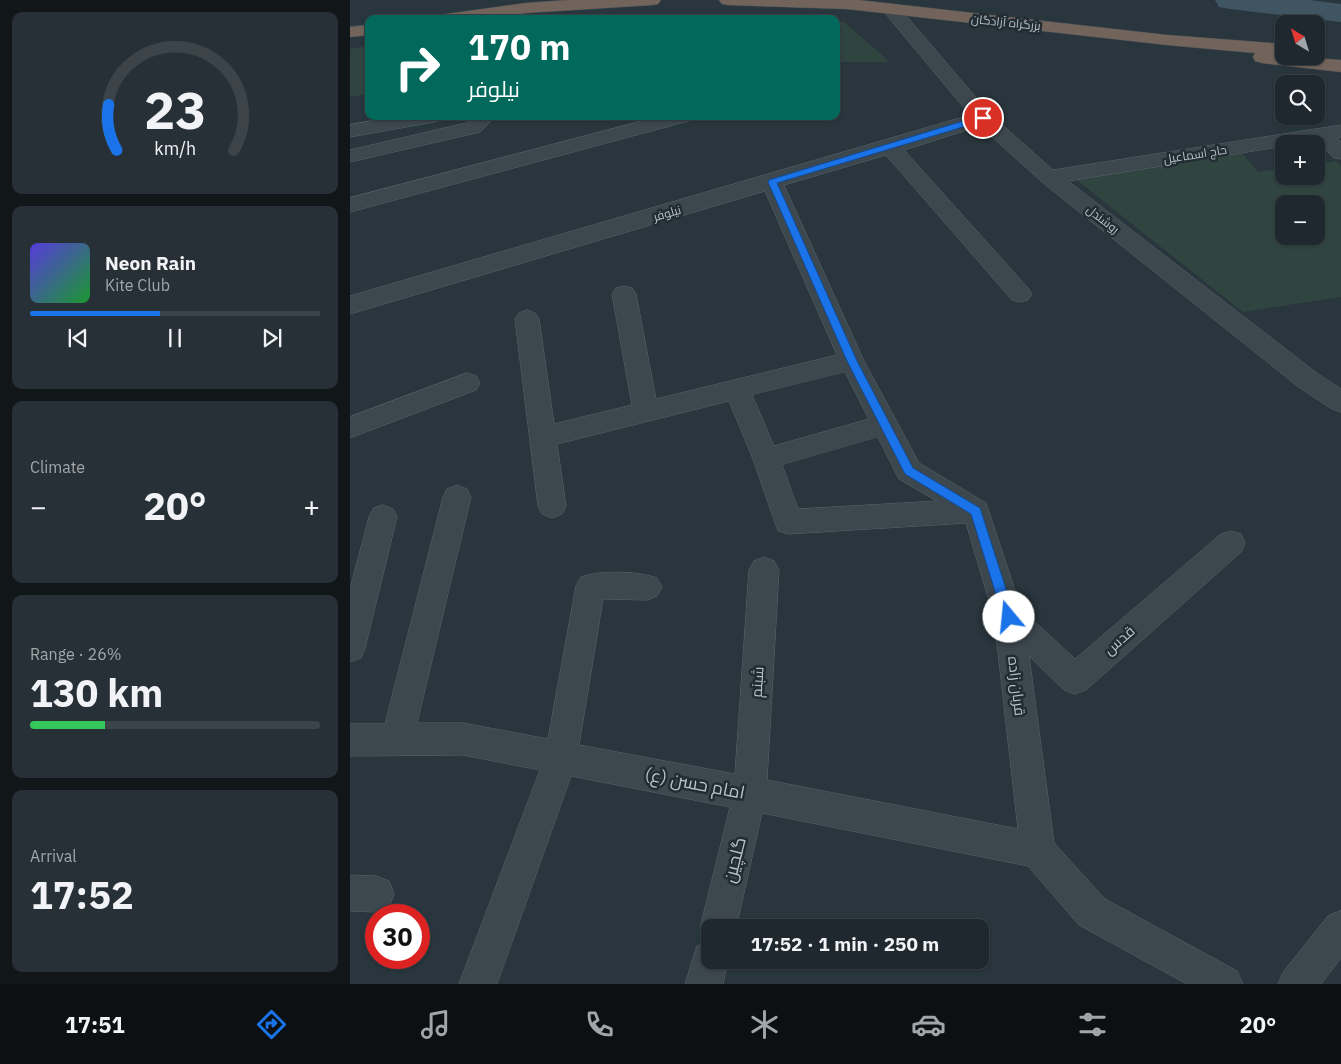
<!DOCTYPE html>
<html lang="en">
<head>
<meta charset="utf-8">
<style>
  :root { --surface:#1f282e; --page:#273036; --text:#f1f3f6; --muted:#a1a6aa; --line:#3c444a; --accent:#1a73e8 }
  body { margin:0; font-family:"IBM Plex Sans",Cairo,sans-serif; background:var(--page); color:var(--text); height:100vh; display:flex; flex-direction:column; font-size:19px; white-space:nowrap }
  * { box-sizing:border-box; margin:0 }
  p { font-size:16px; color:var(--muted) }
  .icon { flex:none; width:28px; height:28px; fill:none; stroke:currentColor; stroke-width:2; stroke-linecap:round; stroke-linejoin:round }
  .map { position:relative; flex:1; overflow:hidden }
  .side { display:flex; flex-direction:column; gap:12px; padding:12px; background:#111619; width:350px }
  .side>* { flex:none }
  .hud { position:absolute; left:15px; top:15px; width:475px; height:105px; border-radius:10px; box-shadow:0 1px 4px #0004,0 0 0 1px var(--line); background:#00695c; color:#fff; overflow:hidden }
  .needle { width:32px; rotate:322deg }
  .tools { position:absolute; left:925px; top:15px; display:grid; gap:10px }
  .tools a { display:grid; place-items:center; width:50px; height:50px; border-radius:10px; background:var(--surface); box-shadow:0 1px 4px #0004,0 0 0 1px var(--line); font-size:25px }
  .speed { position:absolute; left:15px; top:904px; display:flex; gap:10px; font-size:25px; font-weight:700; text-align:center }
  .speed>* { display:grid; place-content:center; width:65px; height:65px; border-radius:50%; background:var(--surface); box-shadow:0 1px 4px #0004,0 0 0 1px var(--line); line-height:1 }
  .speed .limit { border:8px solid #d22; background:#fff; color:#111 }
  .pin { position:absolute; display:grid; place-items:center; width:42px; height:42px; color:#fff; margin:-21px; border:2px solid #fff; border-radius:50%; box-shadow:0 1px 5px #0007 }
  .me { position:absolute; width:55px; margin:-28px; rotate:343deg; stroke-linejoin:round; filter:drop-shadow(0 0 4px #0008) }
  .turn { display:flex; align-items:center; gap:18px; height:105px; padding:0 20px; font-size:22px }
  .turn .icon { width:65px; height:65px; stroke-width:2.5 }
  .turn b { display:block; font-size:35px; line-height:42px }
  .big { font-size:38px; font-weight:800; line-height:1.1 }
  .side .card { flex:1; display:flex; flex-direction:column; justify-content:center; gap:8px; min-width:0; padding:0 18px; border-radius:10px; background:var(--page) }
  .side .dial { align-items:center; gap:0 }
  .dial svg { height:130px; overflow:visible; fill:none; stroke:var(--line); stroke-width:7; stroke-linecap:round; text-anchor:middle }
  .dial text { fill:var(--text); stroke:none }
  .song { display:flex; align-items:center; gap:15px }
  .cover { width:60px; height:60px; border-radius:8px; background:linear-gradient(135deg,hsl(250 70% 55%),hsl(130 70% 35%)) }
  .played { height:5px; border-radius:2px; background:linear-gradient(90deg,var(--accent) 45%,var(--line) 45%) }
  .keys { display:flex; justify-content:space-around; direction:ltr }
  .heat { display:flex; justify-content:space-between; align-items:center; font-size:28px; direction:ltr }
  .charge { height:8px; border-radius:4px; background:linear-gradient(90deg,#34c759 26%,var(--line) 0) }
  .trip { position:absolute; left:351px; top:919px; width:288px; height:50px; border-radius:10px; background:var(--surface); box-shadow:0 1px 4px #0004,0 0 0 1px var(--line); font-weight:800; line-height:50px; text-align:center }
  .dock { display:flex; height:80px; justify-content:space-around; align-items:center; background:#0c1012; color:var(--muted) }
  .dock .icon { width:35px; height:35px }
  .dock .current { color:var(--accent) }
  .dock b { font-size:22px; color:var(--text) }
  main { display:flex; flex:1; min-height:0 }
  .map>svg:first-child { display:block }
  .green { fill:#314540; fill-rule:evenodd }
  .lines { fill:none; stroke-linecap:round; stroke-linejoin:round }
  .river { fill:#3f5662; fill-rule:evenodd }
  .minor-casing { stroke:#5a656b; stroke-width:1 }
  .highway-casing { stroke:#475258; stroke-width:1 }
  .minor { fill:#3c474e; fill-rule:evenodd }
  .highway { fill:#72645a; fill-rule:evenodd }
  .route { fill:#1a73e8; stroke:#114b97 }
  .labels { text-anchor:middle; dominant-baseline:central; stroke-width:5; stroke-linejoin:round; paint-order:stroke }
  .far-street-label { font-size:12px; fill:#b9c2c8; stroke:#212c33 }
  .street-label { font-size:15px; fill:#b9c2c8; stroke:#212c33 }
  .near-street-label { font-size:18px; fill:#b9c2c8; stroke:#212c33 }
</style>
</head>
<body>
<main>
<section class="side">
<div class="card dial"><svg viewBox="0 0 100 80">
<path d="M14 69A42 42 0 1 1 86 69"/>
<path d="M14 69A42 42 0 0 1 9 41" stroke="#1a73e8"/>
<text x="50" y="56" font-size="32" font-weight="700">23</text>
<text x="50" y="72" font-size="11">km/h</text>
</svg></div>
<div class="card">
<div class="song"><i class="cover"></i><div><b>Neon Rain</b><p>Kite Club</p></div></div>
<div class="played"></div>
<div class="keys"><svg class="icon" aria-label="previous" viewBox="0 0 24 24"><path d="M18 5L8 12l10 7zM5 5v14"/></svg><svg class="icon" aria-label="pause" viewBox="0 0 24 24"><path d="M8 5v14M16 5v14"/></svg><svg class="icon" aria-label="next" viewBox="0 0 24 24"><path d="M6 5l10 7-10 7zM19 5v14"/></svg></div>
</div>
<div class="card"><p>Climate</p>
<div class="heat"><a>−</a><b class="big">20°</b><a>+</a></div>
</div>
<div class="card"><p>Range · 26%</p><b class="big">130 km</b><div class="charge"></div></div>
<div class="card"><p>Arrival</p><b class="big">17:52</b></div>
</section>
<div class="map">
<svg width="991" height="984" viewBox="0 0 991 984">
  <rect width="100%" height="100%" fill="#29363d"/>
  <!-- green -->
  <path class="green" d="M486,22H494L540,62H486Z
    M19,46V94L0,97V49Z
    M891,152L908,172L934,168V176H966V164L986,161L991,166V297L893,312L723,177ZM934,204H966V236H934Z"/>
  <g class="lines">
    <!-- river -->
    <path class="river" d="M865,0H960L991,4V22L880,9L869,7Z"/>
    <!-- minor casing -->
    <g class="minor-casing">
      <path id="minor" d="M541,4L547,5L640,114L703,170L991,125V137L987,138L991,142V159L984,158L967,141L934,144V146L718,181L968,374L991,389V412L982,409L950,388L692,182L630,126L554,150L678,288L682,294L678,300L670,302L662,300L536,155L434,185L514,361L569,463L636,503L671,609L725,659L871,534L881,531L891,534L895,543L891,552L736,690L725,694L714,690L679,656L704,843L755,899L887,971L893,984H837L729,925L678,866L412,813L386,928H360V960H378L373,984H335L347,946L357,942L350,928L380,807L221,776L147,984H109L190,770L113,755L0,756V724H35L93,497L97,489L107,485L117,489L121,497L67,723H113L198,739L226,586L231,577C249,570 289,571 307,578L312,587L307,596L297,600L253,599L229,745L385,774L399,570L404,561L414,557L424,561L429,570L417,780L668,829L644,617L616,523L438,534L428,531L403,459L379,401L207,444L216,506L212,514L202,518L192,514L188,506L165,319L169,313L177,310L185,313L189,319L204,424L282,405L262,294L266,288L274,286L282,288L286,294L306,399L487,355L415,191L0,314V296L620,115L535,13L532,9L535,5ZM495,372L519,419L424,446L402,395ZM528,437L549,479L587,501L448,509L432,465Z
        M49,116H94L91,120L84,122L0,137V125Z
        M124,116H146L130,132L0,162V150L116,123Z
        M311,116H345L342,120L0,212V198Z
        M117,373L126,376L130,383L126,390L0,438V417Z
        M33,505L43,509L47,517L15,648L11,658L0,662V589L19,517L23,509Z
        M0,875L26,876L39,881L44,894L39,907L26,912L0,911Z
        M991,911V958L971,984H928L934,971L978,916Z"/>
    </g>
    <!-- highway casing -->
    <g class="highway-casing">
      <path id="highway" d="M219,0H311L308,4L302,5L176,13L136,19H87L90,15L96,14L176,3Z
        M369,0H508L817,35L934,44V56L991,60V72L912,63L905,61L903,57L905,53L817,45L497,9L378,5L372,4Z
        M19,25V35L0,37V27Z"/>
    </g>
    <!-- minor -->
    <use href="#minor" class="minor"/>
    <!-- highway -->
    <use href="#highway" class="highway"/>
  </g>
  <!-- route -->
  <path class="route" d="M633,115L636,116V120L427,183L507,361L563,468L630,508L665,617L663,621L659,623L654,621L653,617L621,514L555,474L497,361L418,182L419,180Z"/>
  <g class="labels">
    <!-- far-street labels -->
    <g class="far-street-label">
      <text transform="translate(656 22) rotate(6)">بزرگراه آزادگان</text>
      <text transform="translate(845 154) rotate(-9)">حاج اسماعیل</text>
      <text transform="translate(317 213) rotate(-16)">نیلوفر</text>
      <text transform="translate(753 219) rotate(38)">روشندل</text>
    </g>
    <!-- street labels -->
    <g class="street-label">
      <text transform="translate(769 640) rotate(-41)">قدس</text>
      <text transform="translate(407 682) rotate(-86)">شبنم</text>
      <text transform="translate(667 686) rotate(83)">قربان زاده</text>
    </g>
    <!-- near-street labels -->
    <g class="near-street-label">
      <text transform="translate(345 783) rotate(11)">امام حسن (ع)</text>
      <text transform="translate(384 860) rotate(-76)">گلچین</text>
    </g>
  </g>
</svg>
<div class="tools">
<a><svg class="needle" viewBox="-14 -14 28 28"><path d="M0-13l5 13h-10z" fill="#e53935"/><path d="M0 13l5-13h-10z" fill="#a1a6aa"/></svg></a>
<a><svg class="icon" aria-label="search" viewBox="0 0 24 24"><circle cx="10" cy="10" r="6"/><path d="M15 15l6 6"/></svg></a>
<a>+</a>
<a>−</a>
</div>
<div class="speed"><div class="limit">30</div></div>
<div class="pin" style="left:633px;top:118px;background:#d93025"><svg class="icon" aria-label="arrive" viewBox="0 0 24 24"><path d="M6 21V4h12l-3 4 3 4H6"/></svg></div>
<svg class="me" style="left:659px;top:617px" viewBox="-20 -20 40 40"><circle r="19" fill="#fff"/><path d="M0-13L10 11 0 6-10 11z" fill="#1a73e8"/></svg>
<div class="trip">17:52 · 1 min · 250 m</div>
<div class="hud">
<div class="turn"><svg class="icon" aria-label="right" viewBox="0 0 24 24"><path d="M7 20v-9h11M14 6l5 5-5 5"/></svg><div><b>170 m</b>نیلوفر</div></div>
</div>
</div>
</main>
<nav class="dock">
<b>17:51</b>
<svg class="icon current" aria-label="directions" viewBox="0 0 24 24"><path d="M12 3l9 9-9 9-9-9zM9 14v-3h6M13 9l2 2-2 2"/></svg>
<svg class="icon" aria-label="music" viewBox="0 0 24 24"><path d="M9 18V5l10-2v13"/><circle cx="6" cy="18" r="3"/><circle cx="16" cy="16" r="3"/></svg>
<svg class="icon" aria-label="phone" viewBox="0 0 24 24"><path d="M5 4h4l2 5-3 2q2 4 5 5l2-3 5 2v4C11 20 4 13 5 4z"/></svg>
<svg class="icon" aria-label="climate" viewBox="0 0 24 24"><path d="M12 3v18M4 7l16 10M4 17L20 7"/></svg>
<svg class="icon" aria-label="car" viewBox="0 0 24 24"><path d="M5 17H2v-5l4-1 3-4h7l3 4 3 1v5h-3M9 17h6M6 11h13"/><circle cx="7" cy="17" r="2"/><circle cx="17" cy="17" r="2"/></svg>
<svg class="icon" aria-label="filters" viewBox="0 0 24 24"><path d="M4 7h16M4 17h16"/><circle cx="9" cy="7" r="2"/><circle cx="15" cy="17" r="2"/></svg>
<b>20°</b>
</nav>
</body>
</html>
